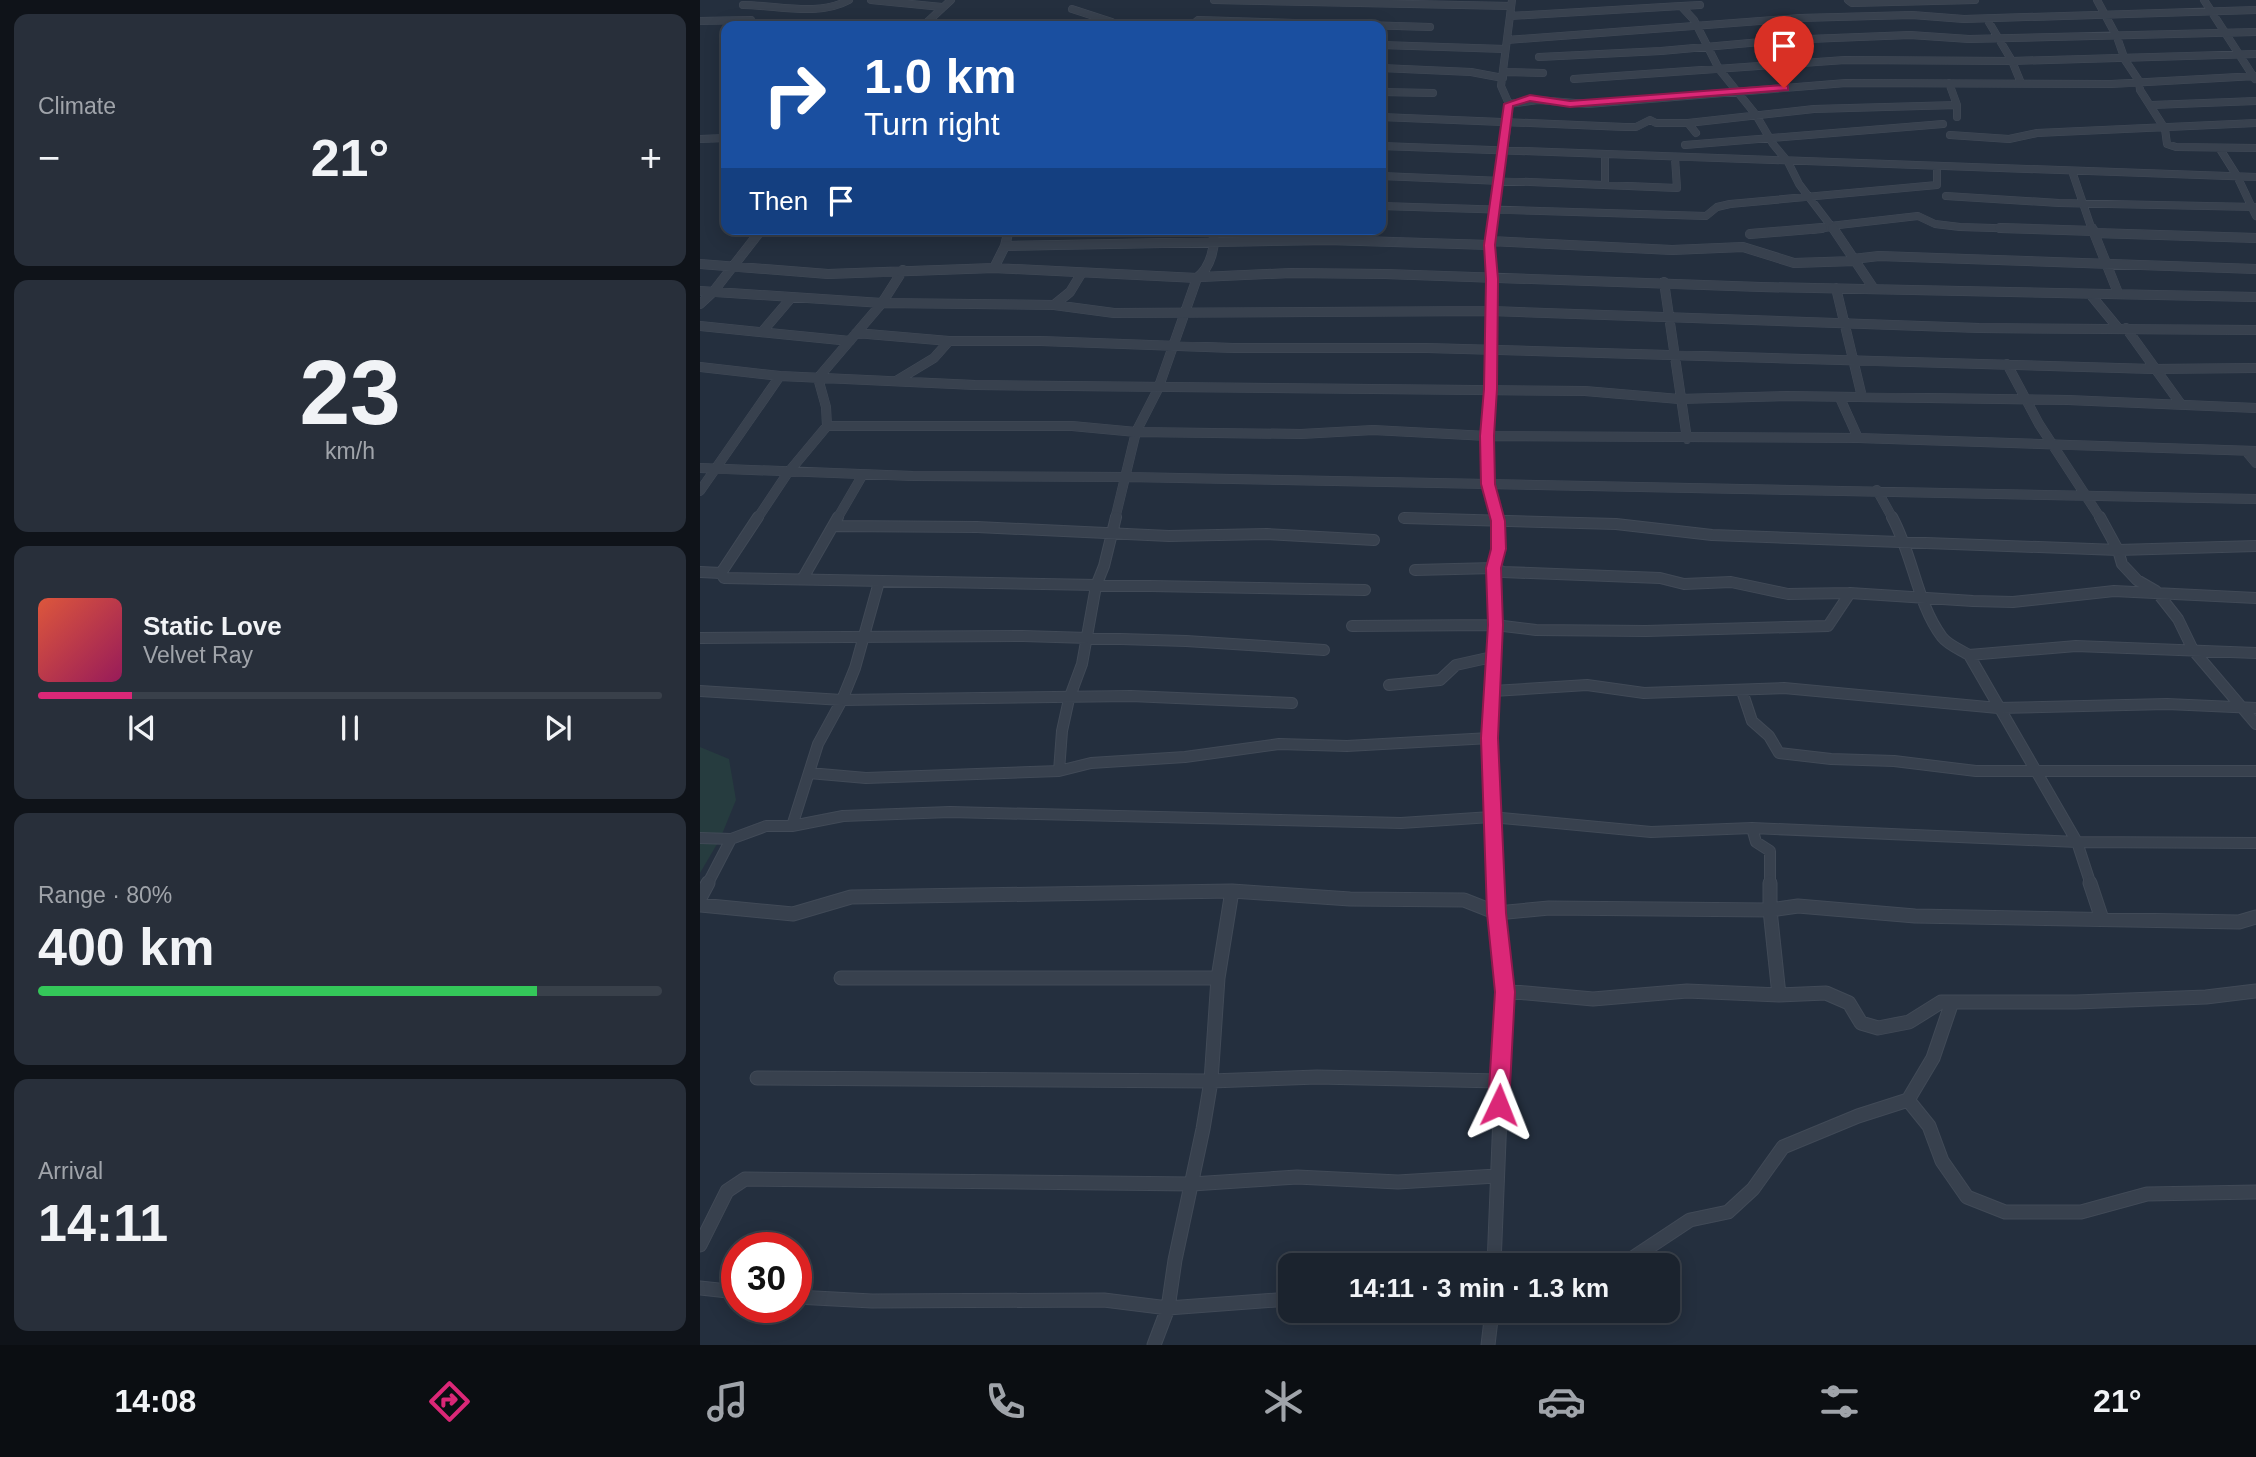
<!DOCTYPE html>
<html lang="en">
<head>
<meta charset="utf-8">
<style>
  :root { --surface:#1b232e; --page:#282f3a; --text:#f1f3f6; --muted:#a0a4aa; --line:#39404a; --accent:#db2777 }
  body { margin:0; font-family:Helvetica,sans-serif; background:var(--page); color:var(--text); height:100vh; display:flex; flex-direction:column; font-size:26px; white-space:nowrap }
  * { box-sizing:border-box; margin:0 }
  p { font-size:23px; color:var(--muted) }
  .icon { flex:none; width:38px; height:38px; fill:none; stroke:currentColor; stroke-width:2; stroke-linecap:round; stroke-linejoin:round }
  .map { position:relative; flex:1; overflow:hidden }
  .drawer { display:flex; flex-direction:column; gap:14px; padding:14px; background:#0f1319; width:700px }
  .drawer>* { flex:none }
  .banner { position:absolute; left:21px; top:21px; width:665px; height:214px; border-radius:14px; box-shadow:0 4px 18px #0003,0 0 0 2px var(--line); background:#1a4fa0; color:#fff; overflow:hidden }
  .speed { position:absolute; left:21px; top:1232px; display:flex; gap:14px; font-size:35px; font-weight:700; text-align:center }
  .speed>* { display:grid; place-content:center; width:91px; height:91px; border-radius:50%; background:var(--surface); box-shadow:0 4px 18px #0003,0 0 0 2px var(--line); line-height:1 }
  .speed .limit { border:10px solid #d22; background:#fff; color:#111 }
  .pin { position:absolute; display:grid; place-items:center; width:60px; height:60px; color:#fff; margin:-72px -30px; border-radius:50% 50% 50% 0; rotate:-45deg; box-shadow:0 0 7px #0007 }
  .pin .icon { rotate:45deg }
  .me { position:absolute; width:77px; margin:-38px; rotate:2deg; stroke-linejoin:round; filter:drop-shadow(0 0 5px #0008) }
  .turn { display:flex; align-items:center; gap:24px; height:147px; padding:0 28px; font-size:32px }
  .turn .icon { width:91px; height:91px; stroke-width:2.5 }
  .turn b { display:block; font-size:49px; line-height:60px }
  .then { display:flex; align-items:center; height:66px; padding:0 28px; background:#0003; gap:14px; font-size:26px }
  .big { font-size:52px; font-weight:600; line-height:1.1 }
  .drawer .card { flex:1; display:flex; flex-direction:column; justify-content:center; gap:10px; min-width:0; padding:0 24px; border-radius:14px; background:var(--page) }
  .drawer .dial { align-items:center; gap:0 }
  .dial b { font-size:91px; line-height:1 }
  .song { display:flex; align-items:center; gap:21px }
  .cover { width:84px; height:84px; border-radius:10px; background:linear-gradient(135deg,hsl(10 70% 55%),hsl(330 70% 35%)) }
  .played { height:7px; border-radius:4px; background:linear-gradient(90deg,var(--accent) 15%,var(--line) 15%) }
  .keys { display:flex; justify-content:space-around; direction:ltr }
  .heat { display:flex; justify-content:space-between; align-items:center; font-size:38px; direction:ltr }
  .charge { height:10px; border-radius:5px; background:linear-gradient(90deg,#34c759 80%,var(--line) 0) }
  .trip { position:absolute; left:578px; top:1253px; width:402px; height:70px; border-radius:14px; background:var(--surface); box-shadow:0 4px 18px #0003,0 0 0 2px var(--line); font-weight:600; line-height:70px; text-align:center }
  .tab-bar { display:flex; height:112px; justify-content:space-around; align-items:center; background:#0b0e12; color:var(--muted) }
  .tab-bar .icon { width:49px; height:49px }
  .tab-bar .selected { color:var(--accent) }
  .tab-bar b { font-size:32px; color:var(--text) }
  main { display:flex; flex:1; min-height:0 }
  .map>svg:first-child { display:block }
  .green { fill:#263c3f }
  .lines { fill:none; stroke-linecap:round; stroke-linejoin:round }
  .street-far3-casing { stroke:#414a57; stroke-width:8 }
  .street-far2-casing { stroke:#414a57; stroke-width:10 }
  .street-far1-casing { stroke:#414a57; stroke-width:12 }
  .street-casing { stroke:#414a57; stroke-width:15 }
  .street-far3 { stroke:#38414e; stroke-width:7 }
  .street-far2 { stroke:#38414e; stroke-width:9 }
  .street-far1 { stroke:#38414e; stroke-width:10 }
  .street { stroke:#38414e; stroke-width:13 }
  .route { fill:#db2777; stroke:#8e194d; stroke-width:2 }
</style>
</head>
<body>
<main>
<section class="drawer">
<div class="card"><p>Climate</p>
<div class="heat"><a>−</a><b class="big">21°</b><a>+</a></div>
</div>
<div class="card dial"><b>23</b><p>km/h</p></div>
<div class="card">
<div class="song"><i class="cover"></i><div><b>Static Love</b><p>Velvet Ray</p></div></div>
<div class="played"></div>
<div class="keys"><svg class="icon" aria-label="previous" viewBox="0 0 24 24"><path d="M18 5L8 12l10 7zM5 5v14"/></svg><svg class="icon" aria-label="pause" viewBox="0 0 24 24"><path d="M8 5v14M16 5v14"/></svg><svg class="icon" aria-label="next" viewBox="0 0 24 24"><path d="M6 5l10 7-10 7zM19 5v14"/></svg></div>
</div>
<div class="card"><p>Range · 80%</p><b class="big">400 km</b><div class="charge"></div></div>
<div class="card"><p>Arrival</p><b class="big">14:11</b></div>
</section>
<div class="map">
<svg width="1556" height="1345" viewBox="0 0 1556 1345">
  <rect width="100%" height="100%" fill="#242f3e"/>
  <!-- green -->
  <path class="green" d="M0,747L29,759L36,800L20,839L0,873Z"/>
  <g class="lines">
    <!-- street-far3 casing -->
    <g class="street-far3-casing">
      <path id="street-far3" d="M171,0L242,7
        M514,0L811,6
        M1148,0L1152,3L1275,0
        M1397,0L1417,37L1425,60L1439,81L1440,90L1465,129L1467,144L1476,147L1556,148
        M1504,0L1555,79
        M43,5C77,5 118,17 149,0
        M981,6L1000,5
        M372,9L412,22L414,26
        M810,16L981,6L994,20L1019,69L1056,115L1073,144L1088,162L1099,184L1134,230
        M1287,19L1312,61L1321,83
        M0,21L51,20
        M223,26L251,0
        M491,26L498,20L730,27
        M807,40L1100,18L1212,15L1264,19L1556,10
        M681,45L805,49
        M839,57L961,51L1083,40L1210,35L1269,39L1556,32
        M681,68L771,72L803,78
        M805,72L843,73
        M874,79L1145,60L1312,61L1556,54
        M1249,83L1257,105V117
        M681,92L733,93
        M809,104L838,100L888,104L1146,83L1411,84L1556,76
        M1452,105L1556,101
        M681,117L925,127H936L950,120L956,123H988L996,133
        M988,123L1114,109L1257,105
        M1250,135L1309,139L1337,133L1556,123
        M0,139L26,138
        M985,145L1243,124
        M681,146L1556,177
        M1520,149L1537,176L1556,216
        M905,156V185
        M1372,171L1392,230
        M681,176L977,188L975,158
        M1246,196L1359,203L1556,207
        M681,206L1006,216L1017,207L1030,204L1237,185V167
        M1130,226L1218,216L1235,224L1260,227L1359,230
        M792,230L808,122L809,104L801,86L812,0
        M1110,230L1131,227"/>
    </g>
    <!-- street-far2 casing -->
    <g class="street-far2-casing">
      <path id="street-far2" d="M792,228L790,245L792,279L788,484L798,519
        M1133,228L1174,289
        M1300,228L1394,231
        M1392,228L1418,293
        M1395,233L1556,238
        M1050,234L1122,228
        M790,241L972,250L1043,247L1094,263L1155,261
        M305,246L628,240L790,245
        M1153,259L1179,256L1556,269
        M0,264L128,274L294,268L497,278
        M294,268L305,246L309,229
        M501,277L591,273L685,274L1061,287L1556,297
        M964,282L987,439
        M1136,288L1162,397
        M0,291L182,303L354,305L414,313L791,311L1279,328L1556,330
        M1390,294L1418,328
        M0,304L13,292L62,229
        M354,305L370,292L381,274
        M0,326L150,341
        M1426,328L1480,403
        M62,332L91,298
        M156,333L249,341H341L533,348H727L1453,369L1556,368
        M1307,364L1339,424L1401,519
        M0,367L80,376L275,385L885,391L979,399L1086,396L1368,400L1556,408
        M196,381L234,358L249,341
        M1140,398L1158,438
        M127,426L126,407L118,378L182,303L203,270
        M1546,451L1556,463
        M0,468L213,476L427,477L1556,499
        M1177,490L1193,519
        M0,491L80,376
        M704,518L747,519
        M57,519L87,474L127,426H372L436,432L601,434L673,430L787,436L1158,438L1556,451
        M137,519L162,476
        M415,519L436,432L458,389L497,278C511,267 516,246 513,229"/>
    </g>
    <!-- street-far1 casing -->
    <g class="street-far1-casing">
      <path id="street-far1" d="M1192,517C1213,555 1217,604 1242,637C1248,645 1261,650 1269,655L1377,842L1391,885
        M1400,517L1418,550L1422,564L1437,580L1456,591L1478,619L1493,650L1556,724
        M704,518L916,524L1012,535L1418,550L1556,546
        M136,526L277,527L469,536L567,534L674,540
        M715,570L794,568L803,572L960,578L984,584L1031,582L1088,594L1150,593L1273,601L1313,602L1414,591L1556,598
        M0,572L21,573L24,578L665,590
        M21,573L58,517
        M103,578L138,517
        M652,626L795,625L836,630L946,631L1128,626L1150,593
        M0,638L323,636L486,641L624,650
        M1269,655L1376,646L1556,653
        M689,685L740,680L756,665L792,657
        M0,691L142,700L431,696L592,703
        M793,691L887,685L944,693L1084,688L1298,708L1467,704L1556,708
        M1042,691L1052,721L1069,736L1079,753L1131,759L1194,761L1276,771H1556
        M359,771L362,731L369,699L382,664L396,586L404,566L416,517
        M109,773L166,778L359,771L391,763L485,757L579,744L647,746L790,738
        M92,826L118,744L142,700L155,668L179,582
        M1052,828L1056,842L1070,851V885
        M0,838L31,839L66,826H92L143,816L250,812L701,823L791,817L951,832L1052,828L1377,842L1556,843
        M7,885L31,839
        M796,885L790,738L797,517"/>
    </g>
    <!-- street casing -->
    <g class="street-casing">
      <path id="street" d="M1390,883L1402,919
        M0,898L8,883
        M0,905L93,914L151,897L532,891
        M141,978H518
        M805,991L893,999L987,991L1079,995L1070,910V883
        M1079,995L1126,993L1149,1003L1161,1023L1178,1028L1209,1022L1241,1002H1376L1506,997L1556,991
        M57,1078L511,1081L617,1077L799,1081
        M1208,1100L1229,1126L1242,1161L1267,1197L1305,1212H1381L1447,1194L1556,1192
        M0,1245L27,1191L45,1179L492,1184L597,1177L698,1182L796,1176
        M794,1265L805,991L797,913L849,908L1070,910L1098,906L1215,916L1539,922L1556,917
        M922,1265L990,1220L1028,1212L1053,1189L1083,1147L1158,1116L1208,1100L1233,1058L1252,1002
        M0,1288L37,1292
        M96,1297L172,1301L404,1300L468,1308L590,1299
        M454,1345L468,1308L475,1260L503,1129L511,1081L518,978L532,891L650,899L764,900L797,913L796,883
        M788,1345L792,1311"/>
    </g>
    <!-- street-far3 -->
    <use href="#street-far3" class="street-far3"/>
    <!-- street-far2 -->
    <use href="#street-far2" class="street-far2"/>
    <!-- street-far1 -->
    <use href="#street-far1" class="street-far1"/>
    <!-- street -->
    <use href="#street" class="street"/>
  </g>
  <!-- route -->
  <path class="route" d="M1084,85L1088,86V90L870,107L830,101L813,106L795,245L798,279L797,389L794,436L795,484L805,521L806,549L801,568L803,625L798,738L806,913L815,992L809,1105L806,1112L799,1114L791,1112L788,1105L795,992L787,913L781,738L788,625L786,568L791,549V521L781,484L780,436L784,389L786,279L784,245L804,104L830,95L870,101Z"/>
</svg>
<div class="speed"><div class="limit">30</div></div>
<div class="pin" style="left:1084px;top:88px;background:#d93025"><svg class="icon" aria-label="arrive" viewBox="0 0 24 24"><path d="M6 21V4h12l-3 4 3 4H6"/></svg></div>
<svg class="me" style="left:799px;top:1105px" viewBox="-20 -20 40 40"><path d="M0-17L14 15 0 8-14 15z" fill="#db2777" stroke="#fff" stroke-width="4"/></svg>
<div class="trip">14:11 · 3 min · 1.3 km</div>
<div class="banner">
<div class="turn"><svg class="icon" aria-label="right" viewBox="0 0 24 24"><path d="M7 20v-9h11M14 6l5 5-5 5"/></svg><div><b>1.0 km</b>Turn right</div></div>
<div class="then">Then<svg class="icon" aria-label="arrive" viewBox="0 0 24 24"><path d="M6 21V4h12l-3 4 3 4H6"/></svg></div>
</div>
</div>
</main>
<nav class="tab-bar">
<b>14:08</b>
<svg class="icon selected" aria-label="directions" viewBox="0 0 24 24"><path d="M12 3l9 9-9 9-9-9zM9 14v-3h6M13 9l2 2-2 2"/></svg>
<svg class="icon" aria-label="music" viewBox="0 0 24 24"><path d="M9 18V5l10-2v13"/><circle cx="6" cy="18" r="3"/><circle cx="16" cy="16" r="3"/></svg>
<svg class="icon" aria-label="phone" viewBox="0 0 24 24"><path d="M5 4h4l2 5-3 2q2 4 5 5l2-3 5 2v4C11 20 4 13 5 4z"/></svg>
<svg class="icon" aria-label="climate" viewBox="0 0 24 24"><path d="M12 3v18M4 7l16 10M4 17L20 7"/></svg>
<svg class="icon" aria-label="car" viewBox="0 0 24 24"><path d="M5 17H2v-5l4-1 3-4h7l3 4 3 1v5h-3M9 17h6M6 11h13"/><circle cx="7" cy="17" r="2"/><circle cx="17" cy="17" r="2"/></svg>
<svg class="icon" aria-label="filters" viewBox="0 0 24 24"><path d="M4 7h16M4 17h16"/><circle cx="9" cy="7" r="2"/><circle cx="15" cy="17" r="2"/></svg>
<b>21°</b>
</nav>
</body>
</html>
